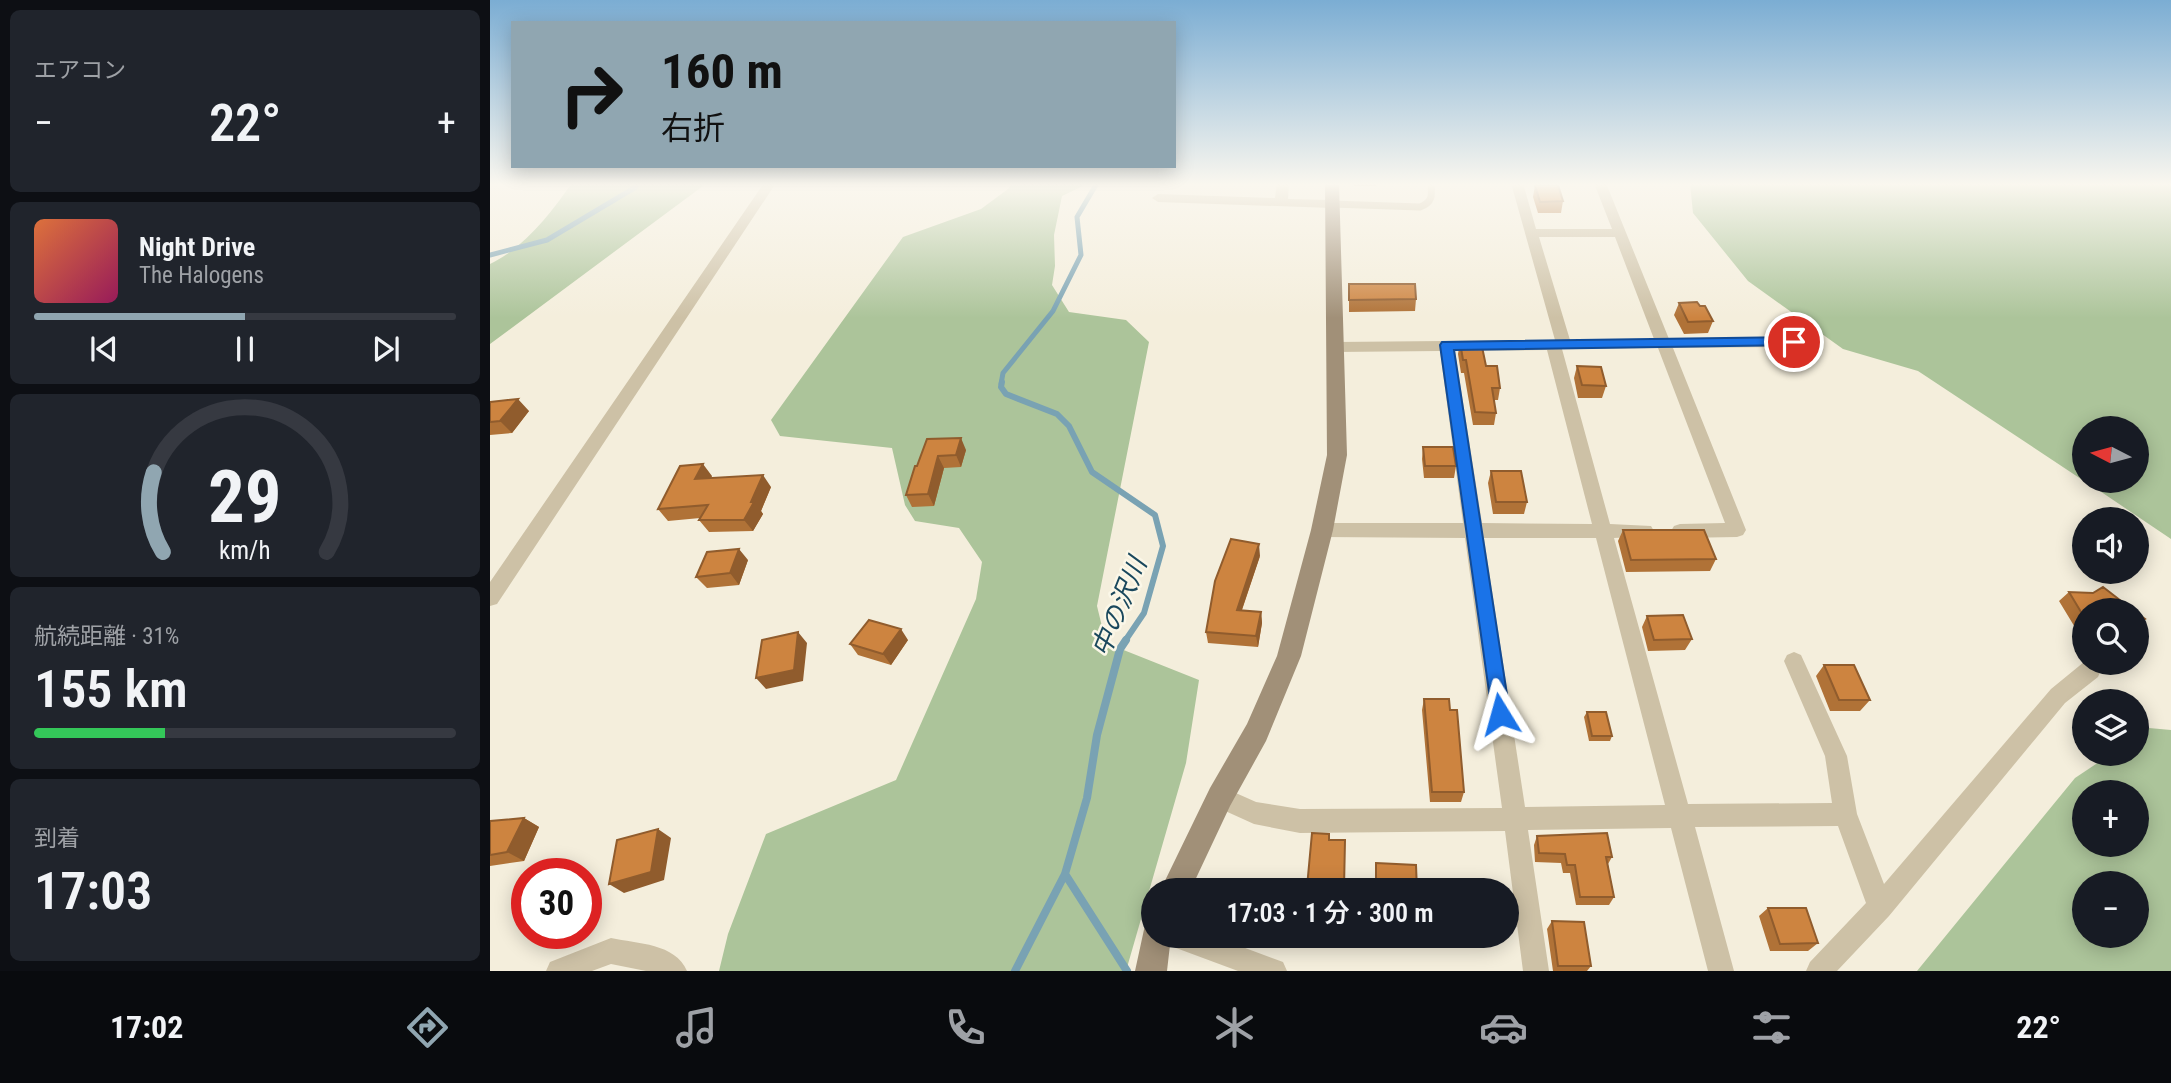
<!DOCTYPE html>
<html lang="ja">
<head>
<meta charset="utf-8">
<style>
  :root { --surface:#171b24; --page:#20242c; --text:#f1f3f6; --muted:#9ea1a6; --line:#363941; --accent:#90a6b1 }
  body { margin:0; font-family:"Roboto Condensed","Noto Sans JP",sans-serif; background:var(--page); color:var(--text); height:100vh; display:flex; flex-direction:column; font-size:26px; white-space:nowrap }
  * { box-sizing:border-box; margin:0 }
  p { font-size:23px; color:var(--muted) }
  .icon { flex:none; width:38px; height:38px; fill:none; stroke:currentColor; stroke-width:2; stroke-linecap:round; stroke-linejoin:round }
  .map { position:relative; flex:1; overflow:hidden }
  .panel { display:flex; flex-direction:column; gap:10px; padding:10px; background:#0d0f14; width:490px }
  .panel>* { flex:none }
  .banner { position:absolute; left:21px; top:21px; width:665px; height:147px; border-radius:0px; box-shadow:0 4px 18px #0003; background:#90a6b1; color:#111; overflow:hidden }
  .needle { width:46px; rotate:276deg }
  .tools { position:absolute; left:1582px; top:416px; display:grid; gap:14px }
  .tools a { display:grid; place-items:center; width:77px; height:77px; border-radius:50%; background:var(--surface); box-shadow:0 4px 18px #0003; font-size:35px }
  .speed { position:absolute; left:21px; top:858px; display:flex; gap:14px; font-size:35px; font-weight:700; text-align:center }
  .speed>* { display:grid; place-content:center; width:91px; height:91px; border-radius:50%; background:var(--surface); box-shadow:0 4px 18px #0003; line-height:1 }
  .speed .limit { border:10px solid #d22; background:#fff; color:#111 }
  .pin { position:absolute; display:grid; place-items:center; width:60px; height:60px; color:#fff; margin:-30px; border:4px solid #fff; border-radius:50%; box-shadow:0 2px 7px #0007 }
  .me { position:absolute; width:77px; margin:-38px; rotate:352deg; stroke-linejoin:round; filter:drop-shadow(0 0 5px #0008) }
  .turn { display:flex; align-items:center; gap:24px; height:147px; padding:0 35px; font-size:32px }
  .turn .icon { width:91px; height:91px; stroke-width:2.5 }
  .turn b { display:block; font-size:49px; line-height:60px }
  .big { font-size:52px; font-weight:600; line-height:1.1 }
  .panel .card { flex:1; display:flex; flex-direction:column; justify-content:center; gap:10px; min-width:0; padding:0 24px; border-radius:10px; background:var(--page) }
  .panel .dial { align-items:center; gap:0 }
  .dial svg { height:182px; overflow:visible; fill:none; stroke:var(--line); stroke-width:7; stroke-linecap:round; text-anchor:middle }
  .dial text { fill:var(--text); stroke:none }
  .song { display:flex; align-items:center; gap:21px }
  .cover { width:84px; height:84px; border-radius:10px; background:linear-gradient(135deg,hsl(20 70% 55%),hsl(330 70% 35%)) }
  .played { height:7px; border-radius:4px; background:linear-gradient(90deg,var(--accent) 50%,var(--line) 50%) }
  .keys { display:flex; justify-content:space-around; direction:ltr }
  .heat { display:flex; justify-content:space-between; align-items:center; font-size:38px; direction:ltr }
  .charge { height:10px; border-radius:5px; background:linear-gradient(90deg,#34c759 31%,var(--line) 0) }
  .trip { position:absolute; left:651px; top:878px; width:378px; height:70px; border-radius:35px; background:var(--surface); box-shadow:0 4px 18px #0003; font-weight:600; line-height:70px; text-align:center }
  .tabs { display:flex; height:112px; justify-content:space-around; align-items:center; background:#090b0e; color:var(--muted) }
  .tabs .icon { width:49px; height:49px }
  .tabs .active { color:var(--accent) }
  .tabs b { font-size:32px; color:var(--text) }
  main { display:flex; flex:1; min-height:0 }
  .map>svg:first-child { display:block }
  .green { fill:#acc49a; fill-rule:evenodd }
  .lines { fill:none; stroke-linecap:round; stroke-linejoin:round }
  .stream-far2 { stroke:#79a2b3; stroke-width:5 }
  .stream-far1 { stroke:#79a2b3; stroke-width:6 }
  .stream { stroke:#79a2b3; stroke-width:8 }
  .lane { stroke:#cdc1a6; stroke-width:7 }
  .street { fill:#cdc1a6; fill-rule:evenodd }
  .secondary { fill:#a19078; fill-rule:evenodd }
  .wall { fill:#b07237 }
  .shaded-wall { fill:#905c2d }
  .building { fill:#cd8440; stroke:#905c2d; stroke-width:2 }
  .route { fill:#1a73e8; stroke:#114b97; stroke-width:2 }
  .labels { text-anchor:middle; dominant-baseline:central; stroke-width:5; stroke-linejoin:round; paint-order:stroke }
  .water-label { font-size:26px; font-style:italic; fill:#1a485d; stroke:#fbf7e8 }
</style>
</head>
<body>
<main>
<section class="panel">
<div class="card"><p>エアコン</p>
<div class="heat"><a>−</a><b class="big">22°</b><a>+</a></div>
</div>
<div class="card">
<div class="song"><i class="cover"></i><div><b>Night Drive</b><p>The Halogens</p></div></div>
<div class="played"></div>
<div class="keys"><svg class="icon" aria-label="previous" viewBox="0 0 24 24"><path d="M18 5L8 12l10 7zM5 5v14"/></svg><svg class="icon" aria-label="pause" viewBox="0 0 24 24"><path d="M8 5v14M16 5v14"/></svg><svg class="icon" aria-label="next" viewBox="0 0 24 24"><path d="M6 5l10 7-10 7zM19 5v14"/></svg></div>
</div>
<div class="card dial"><svg viewBox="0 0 100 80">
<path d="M14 69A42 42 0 1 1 86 69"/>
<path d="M14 69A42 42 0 0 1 10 34" stroke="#90a6b1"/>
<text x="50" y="56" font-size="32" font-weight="700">29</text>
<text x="50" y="72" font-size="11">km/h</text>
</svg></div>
<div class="card"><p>航続距離 · 31%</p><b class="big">155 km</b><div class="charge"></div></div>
<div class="card"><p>到着</p><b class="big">17:03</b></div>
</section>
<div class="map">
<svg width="1681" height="971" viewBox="0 0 1681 971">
  <rect width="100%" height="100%" fill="#f4eedc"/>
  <!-- green -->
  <path class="green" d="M82,183H217L0,344V264C35,247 60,214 82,183Z
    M522,183H599L572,196L564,235L565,266L562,285L579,312L636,320L659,342L607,606L616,643L709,680L696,763L636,971H229L238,934L276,834L406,780L486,599L492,562L469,528L425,521L415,505L402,448L290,436L281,420L413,237L491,209L518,189Z
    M1200,183H1681V539L1595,481H1647V429H1594V481L1428,371L1353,349L1258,281L1203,213Z
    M1659,728L1681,730V971H1427L1585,778L1621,754H1647V737ZM1594,793H1647V845H1594ZM1594,884H1647V936H1594Z"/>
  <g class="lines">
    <!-- stream-far2 -->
    <path class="stream-far2" d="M0,255L57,240L146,187L147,183
      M511,384L513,373L563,311L591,255L587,217L607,183"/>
    <!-- stream-far1 -->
    <path class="stream-far1" d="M512,382L511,387L516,394L567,414L579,426L602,472L665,515L673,546L654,613L635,641"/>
    <!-- stream -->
    <path class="stream" d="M575,874L637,971
      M525,971L575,874L597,798L607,735L630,649L636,640"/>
    <!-- lane -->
    <path class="lane" d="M842,204L930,207C943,202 942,195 941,183"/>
    <!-- street -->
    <path class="street" d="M274,183H286L7,604L0,606V582Z
      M787,183H799L798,199L842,200L848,204L842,208L668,202L662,198L668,194L785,198Z
      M1021,183H1033L1046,229H1122L1104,183H1116L1179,339L1304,337L1312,342L1304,347L1183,348L1256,530L1253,535L1247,537L1190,538L1184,536L1181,531L1184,526L1190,524L1235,523L1168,348L1072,349L1120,524L1161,526L1164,531L1161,536L1124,538L1198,804L1342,803L1335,756L1294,661L1297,655L1304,652L1311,655L1357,756L1367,814L1394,884L1561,689L1594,662L1614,663L1608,677L1575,703L1399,916L1347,971H1316L1320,962L1376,903L1348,826L1205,827L1244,971H1218L1181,828L1038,830L1059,971H1033L1015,831L810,833L764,824L722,805L719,797L722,789L730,786L766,802L810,809L1012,808L975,538L832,537L826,535L823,530L826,525L832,523H973L950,351L846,352L838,347L846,342L1065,340ZM1049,237H1125L1164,339L1080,340ZM1057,350L1102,524L992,523L965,351ZM994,538H1106L1175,805L1035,807Z
      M674,936H723L793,962L797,971H748L678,945Z
      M121,938C148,944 185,943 197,971H156L121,964L102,971H56L60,962Z"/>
    <!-- secondary -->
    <path class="secondary" d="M835,183H849L857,455L843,530L811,656L776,741L740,806L700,891H670L720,788L757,724L787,656L821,530L837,455Z
      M663,922V936H681L677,971H645L655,925Z"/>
  </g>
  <!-- wall -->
  <path class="wall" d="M864,183H886V186H864Z
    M1045,185L1073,201L1071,213H1048L1043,197Z
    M859,284L926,299L925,311L859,312Z
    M1189,303L1210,306L1223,321L1218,333L1194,334L1184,315Z
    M970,342L996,366L1010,388L1008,400H1004L1006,413L1004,425H983L974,373H971L968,354Z
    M1087,366L1116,386L1112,398H1088L1084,378Z
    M0,402L39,411L22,433L0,435Z
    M437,439L476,450L471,467L454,468L444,506L422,507L416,495Z
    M933,447L966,466L964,478H934L932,459Z
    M1001,471L1037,502L1034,514H1003L998,483Z
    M222,476L221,478L281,487L271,511L273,514L263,531L219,532L209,520L210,518L178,521L168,509Z
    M1133,530L1226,559L1220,571L1136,572L1128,541Z
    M770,556L752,610L771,612L772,623L768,647L718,643L716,632Z
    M258,560L249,585L217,588L206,577Z
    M1579,592L1594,611V634H1589L1569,601Z
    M1157,616L1202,639L1195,650L1158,651L1152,627Z
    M418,640L401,665L368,655L360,644Z
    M1334,665L1380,700L1370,711H1340L1326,676Z
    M934,699L960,710L974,792L971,802H940L932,710Z
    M1097,712L1122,736L1120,741H1099L1094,717Z
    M34,818L49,827L34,861L0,866V821Z
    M1047,836L1122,857L1118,864L1124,897L1119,905H1086L1080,873H1073L1071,863L1045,862L1044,845Z
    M839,840H855L854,891H817V887Z
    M1278,908L1328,943L1318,951H1280L1269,916Z
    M1062,921L1101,966L1097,971H1063L1057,929Z"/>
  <!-- shaded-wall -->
  <path class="shaded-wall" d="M28,399L39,411L22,433L10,421Z
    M471,438L476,450L471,467L466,455Z
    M448,456L454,468L444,506L438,494Z
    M213,464L222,476L215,491L205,479Z
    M273,475L281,487L271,511L273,514L263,531L254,520Z
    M769,544L770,556L748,621L747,610Z
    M249,549L258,560L249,585L240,573Z
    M771,612L772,623L768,647L766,636Z
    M411,629L418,640L401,665L393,654Z
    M308,632L317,643L313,681L276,689L266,678Z
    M34,818L49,827L34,861L17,852Z
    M168,829L181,838L174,880L134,893L119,884Z"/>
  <!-- building -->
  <path class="building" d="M1045,185H1068L1073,201L1050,202Z
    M859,284H925L926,299L859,300Z
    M1207,302L1210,306H1215L1223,321L1198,322L1189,303Z
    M970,342H991L996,366H1007L1010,388H1002L1006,413L985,412L976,360H973Z
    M1087,366L1111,367L1116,386L1092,385Z
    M28,399L10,421L0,422V402Z
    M471,438L466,455L448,456L438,494L416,495L425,466H427L437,439Z
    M933,447H963L966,466H935Z
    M213,464L205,479L273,475L261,502H264L254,520H209L218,505L168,509L190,466Z
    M1001,471H1031L1037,502H1006Z
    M1133,530H1214L1226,559L1141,560Z
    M741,539L769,544L747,610L771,612L766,636L716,632L725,581Z
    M249,549L240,573L206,577L217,552Z
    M1613,587L1644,611H1594V617L1579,592L1603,593Z
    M1647,613L1655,619L1647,624Z
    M1193,615L1202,639L1164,640L1157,616Z
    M379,620L411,629L393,654L360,644Z
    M308,632L304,670L266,678L272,640Z
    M1334,665H1364L1380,700H1349Z
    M934,699H959L960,710H967L974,792H942Z
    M1097,712H1116L1122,736H1102Z
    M34,818L17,852L0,855V821Z
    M168,829L161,872L119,884L127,840Z
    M822,833L839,834V840H855L854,888L817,887Z
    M1117,833L1122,857H1116L1124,897H1090L1085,865H1077L1075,854L1049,853L1047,836Z
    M886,863L926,865L927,891H886Z
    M1278,908H1316L1328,943L1290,944Z
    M1062,921L1094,922L1101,966H1068Z"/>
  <!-- sky -->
  <linearGradient id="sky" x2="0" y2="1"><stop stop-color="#7badd3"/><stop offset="0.58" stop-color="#faf7ef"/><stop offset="1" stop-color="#faf7ef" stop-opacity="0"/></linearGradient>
  <rect width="1681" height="318" fill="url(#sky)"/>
  <!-- route -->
  <path class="route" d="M1304,337L1311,342L1309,345L964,350L1020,714L1017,720L1010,723L1003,720L950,345L952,342Z"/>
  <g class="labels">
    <!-- water labels -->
    <g class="water-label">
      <text transform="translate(629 607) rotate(-68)">中の沢川</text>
    </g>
  </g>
</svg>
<div class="tools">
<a><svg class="needle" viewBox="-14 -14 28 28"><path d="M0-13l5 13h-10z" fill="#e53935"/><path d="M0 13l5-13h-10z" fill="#9ea1a6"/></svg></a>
<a><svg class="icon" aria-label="sound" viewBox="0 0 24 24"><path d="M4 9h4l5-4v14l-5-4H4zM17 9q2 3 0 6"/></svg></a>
<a><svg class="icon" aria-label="search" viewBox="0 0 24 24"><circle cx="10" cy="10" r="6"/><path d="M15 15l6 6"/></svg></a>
<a><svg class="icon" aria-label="layers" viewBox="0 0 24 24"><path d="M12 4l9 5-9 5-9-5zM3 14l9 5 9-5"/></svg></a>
<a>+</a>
<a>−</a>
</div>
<div class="speed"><div class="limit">30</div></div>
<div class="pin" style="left:1304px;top:342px;background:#d93025"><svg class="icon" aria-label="arrive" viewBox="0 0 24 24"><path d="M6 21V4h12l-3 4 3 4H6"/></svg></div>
<svg class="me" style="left:1010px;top:714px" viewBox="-20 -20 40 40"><path d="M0-17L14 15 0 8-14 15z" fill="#1a73e8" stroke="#fff" stroke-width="4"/></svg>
<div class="trip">17:03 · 1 分 · 300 m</div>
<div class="banner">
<div class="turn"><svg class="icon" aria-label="right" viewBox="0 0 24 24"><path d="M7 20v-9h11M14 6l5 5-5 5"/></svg><div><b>160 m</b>右折</div></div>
</div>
</div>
</main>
<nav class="tabs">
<b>17:02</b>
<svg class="icon active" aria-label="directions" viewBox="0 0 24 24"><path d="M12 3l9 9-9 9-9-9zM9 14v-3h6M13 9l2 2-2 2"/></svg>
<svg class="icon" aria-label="music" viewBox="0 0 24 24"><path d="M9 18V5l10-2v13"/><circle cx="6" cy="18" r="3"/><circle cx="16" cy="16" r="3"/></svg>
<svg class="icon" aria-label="phone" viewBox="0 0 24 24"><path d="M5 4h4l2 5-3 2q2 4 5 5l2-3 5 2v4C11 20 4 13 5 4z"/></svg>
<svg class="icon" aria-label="climate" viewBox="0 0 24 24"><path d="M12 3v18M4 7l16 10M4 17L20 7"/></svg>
<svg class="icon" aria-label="car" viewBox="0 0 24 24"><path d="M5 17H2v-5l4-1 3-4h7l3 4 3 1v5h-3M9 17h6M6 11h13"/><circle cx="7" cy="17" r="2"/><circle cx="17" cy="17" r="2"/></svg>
<svg class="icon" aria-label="filters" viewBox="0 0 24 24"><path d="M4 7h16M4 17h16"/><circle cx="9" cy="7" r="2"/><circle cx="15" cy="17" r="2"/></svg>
<b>22°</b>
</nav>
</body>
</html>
